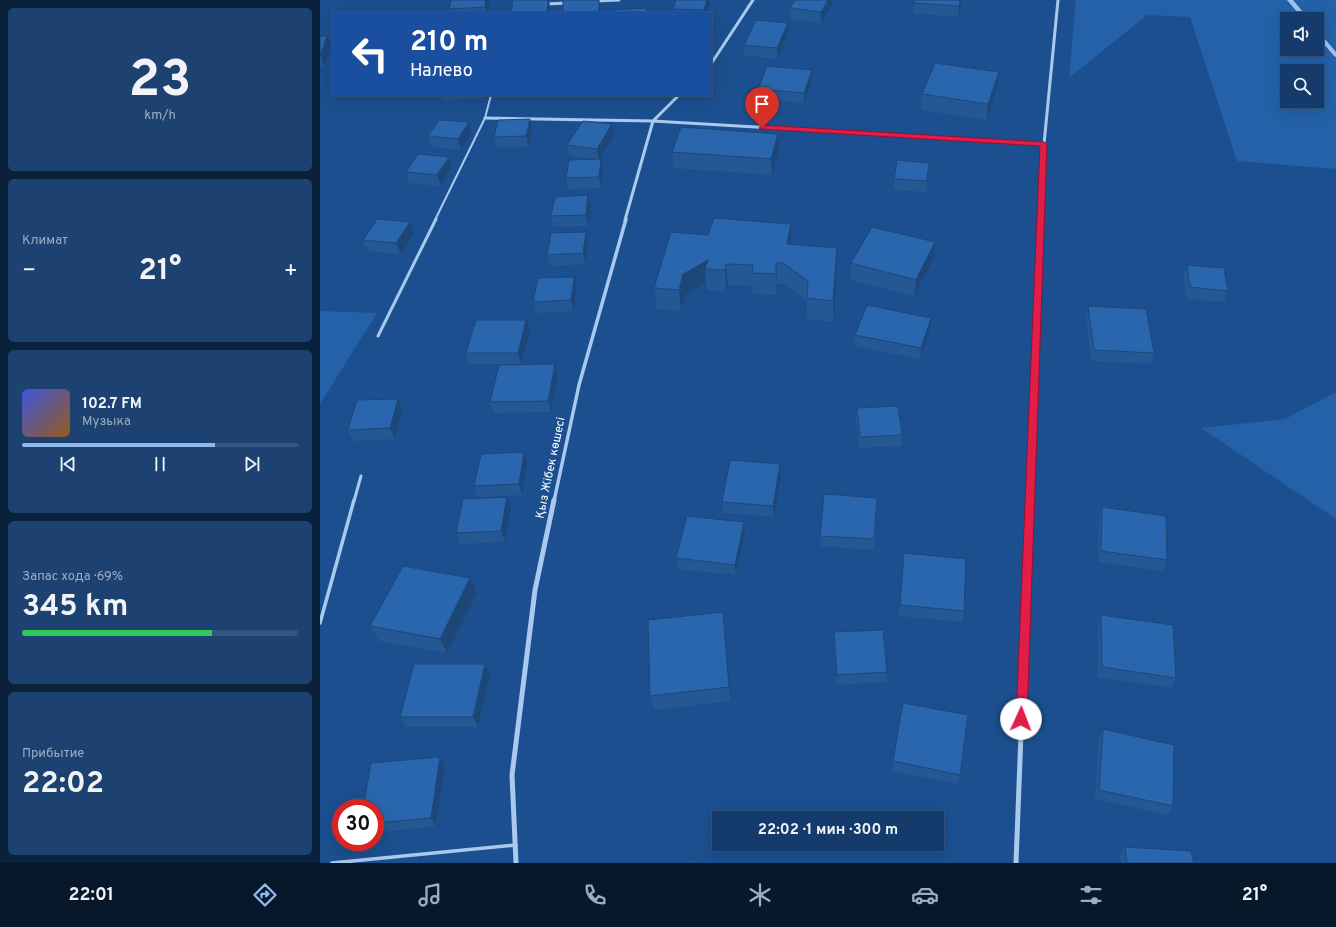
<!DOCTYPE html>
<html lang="ru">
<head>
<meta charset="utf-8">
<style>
  :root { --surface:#143b6b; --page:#1d4271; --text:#f1f3f6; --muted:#9dadc1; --line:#33557e; --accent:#90b9f0 }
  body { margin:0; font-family:Overpass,sans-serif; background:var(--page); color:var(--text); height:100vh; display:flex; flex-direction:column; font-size:15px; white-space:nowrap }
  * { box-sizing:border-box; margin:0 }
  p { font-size:13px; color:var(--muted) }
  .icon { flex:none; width:22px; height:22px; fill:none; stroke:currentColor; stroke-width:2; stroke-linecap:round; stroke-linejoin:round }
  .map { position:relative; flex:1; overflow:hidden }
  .panel { display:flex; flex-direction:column; gap:8px; padding:8px; background:#0b203b; width:320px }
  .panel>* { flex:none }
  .banner { position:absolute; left:12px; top:12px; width:380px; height:84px; border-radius:0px; box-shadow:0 4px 16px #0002,0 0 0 1px var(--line); background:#1a4fa0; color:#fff; overflow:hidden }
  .buttons { position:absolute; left:960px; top:12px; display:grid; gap:8px }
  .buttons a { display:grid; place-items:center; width:44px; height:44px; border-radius:0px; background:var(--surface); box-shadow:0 4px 16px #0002,0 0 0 1px var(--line); font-size:20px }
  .speed { position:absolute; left:12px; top:799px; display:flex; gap:8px; font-size:20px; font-weight:700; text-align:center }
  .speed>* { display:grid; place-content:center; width:52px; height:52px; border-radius:50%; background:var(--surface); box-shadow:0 4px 16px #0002,0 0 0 1px var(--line); line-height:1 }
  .speed .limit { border:6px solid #d22; background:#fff; color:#111 }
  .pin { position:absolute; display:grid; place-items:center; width:34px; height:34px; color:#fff; margin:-41px -17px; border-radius:50% 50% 50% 0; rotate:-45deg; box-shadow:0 0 4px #0007 }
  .pin .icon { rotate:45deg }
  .me { position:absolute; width:44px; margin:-22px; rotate:2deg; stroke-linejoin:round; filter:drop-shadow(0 0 3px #0008) }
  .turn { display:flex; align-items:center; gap:14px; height:84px; padding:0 12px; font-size:18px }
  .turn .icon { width:52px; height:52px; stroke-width:2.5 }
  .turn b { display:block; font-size:28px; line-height:34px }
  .big { font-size:30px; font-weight:700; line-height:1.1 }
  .panel .tile { flex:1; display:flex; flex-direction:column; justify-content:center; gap:6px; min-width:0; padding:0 14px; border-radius:6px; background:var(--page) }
  .panel .dial { align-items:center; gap:0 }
  .dial b { font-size:52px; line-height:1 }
  .song { display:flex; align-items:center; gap:12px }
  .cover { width:48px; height:48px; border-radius:6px; background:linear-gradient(135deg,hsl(230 70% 55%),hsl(30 70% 35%)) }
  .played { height:4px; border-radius:2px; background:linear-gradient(90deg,var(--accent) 70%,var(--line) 70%) }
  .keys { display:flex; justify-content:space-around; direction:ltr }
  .heat { display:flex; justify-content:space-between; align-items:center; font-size:22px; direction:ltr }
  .charge { height:6px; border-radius:3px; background:linear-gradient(90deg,#34c759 69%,var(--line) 0) }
  .trip { position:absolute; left:392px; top:811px; width:232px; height:40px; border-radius:0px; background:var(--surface); box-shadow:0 4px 16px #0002,0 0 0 1px var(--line); font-weight:700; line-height:40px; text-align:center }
  .tabs { display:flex; height:64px; justify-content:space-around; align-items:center; background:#08182b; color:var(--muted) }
  .tabs .icon { width:28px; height:28px }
  .tabs .current { color:var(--accent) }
  .tabs b { font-size:18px; color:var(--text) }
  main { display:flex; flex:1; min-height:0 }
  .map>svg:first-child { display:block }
  .green { fill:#2461a8; fill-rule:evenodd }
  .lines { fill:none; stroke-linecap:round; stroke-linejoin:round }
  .stream { fill:#9cc4f0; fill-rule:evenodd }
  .service-far2 { stroke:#a9c9ee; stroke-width:2 }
  .service-far1 { stroke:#a9c9ee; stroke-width:3 }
  .service { stroke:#a9c9ee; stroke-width:3.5 }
  .minor-far2 { stroke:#a9c9ee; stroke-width:3 }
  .minor-far1 { stroke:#a9c9ee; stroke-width:3.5 }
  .minor { stroke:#a9c9ee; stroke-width:5 }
  .wall { fill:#245895 }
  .shaded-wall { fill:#1d4779 }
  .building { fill:#2a66ad; stroke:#1d4779 }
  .route { fill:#e11d48; stroke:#92132f }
  .labels { text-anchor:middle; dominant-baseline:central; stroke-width:4; stroke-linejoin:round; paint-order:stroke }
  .street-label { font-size:12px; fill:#fff; stroke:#1b4f8f }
</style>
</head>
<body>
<main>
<section class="panel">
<div class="tile dial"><b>23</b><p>km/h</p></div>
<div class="tile"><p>Климат</p>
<div class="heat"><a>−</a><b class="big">21°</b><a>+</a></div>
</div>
<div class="tile">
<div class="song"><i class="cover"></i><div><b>102.7 FM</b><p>Музыка</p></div></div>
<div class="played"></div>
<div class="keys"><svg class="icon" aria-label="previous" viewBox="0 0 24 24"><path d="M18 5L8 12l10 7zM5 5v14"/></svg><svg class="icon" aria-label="pause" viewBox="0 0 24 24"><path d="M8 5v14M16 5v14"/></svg><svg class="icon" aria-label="next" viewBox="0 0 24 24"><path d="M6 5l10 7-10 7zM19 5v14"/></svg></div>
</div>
<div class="tile"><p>Запас хода · 69%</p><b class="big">345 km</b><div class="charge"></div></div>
<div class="tile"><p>Прибытие</p><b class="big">22:02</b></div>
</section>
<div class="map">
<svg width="1016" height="863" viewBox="0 0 1016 863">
  <rect width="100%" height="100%" fill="#1b4f8f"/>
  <!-- green -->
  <path class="green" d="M756,0H1016V169L917,161L870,17L827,15L749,78ZM967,19H997V49H967ZM967,71H997V101H967Z
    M0,311L57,313L0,404Z
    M1016,392V519L881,428L965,419Z"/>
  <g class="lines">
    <!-- stream -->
    <path class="stream" d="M967,0H973L989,19H983Z
      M997,31L999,32L1016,52V57L1014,56L997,36Z"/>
    <!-- service-far2 -->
    <path class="service-far2" d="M115,220L165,118L171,95"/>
    <!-- service-far1 -->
    <path class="service-far1" d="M58,336L116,219
      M34,501L41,476"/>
    <!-- service -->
    <path class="service" d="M0,623L34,500
      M12,863L196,845"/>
    <!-- minor-far2 -->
    <path class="minor-far2" d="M275,1L299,0
      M225,4L248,3
      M391,64L433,0
      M165,118L333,121L724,144
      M305,220L333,121L359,95
      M721,220L724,144L738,0"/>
    <!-- minor-far1 -->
    <path class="minor-far1" d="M234,501L259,385L306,219
      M710,501L721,219"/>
    <!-- minor -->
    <path class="minor" d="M196,863L192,775L215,590L234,500
      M696,863L710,500"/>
  </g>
  <!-- wall -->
  <path class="wall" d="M356,0H390V3L387,13H354L353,9Z
    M475,0H513V3L501,23L470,19V8Z
    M642,0L638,17L593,13L594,3Z
    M170,1L168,13H130L129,9Z
    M468,33L457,59L424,55V45Z
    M0,36L11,46L4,67H0Z
    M679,72L677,88L666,120L601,110L602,94Z
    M492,80L484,103L439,99L438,89Z
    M122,95H163V97L123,100Z
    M149,122L152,133L141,150L111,147L108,136Z
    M292,124L294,135L280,159H281L283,170L281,188L248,189L246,178L277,159L250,156L247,145Z
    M212,130L209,147L177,148L174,137Z
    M459,150L452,175L354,168L352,152Z
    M609,163L606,192L573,190L574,179Z
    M132,167L121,186L89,183L86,172Z
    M268,195L271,206L268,226L234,227L231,216Z
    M266,232L268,243L265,264L230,266L227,255Z
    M351,232L471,244L517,268L513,322L487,319V301L464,284H457V295L433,294L432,286L408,285L406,291L387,290L386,283L366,294L361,311L337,309L334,288Z
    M94,233L81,254L47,251L43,240Z
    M615,242L614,258L594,296L530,280L531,263Z
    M867,265L908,291L904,302L867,299L863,276Z
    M254,277L257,288L253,311L216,313L213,302Z
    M768,306L834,353L831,364L771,361L766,317Z
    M610,329L600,359L534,346L535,335Z
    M210,331L201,364H149L146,353Z
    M235,364L238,375L231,412L174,413L170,402Z
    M78,399L83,410L75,439L33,441L28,430Z
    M537,408L582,435L581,446L539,448L536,419Z
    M207,463L202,495L158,497L154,486Z
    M460,464L461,475L454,517L403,513L402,502Z
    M557,498L554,550L500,546V536Z
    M191,507L185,542L140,544L136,533Z
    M782,507L847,560L843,571L778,562L779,518Z
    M424,522L425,533L416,575L358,569L356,558Z
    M584,553L644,611L643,622L579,616Z
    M157,593L127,653L59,641L50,626Z
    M781,615L856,678L851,688L778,677V625Z
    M405,627L411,701L334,710L330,696Z
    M514,632L567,672V682L517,685L514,643Z
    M165,664L170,674L158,727H86L80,717Z
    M783,729L853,806L848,815L775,799L779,739Z
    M573,761L640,775L638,784L572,771Z
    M125,766L116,826L55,833V808Z
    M805,847L874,863H801L800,856Z"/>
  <!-- shaded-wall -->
  <path class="shaded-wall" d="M166,0H170V1L168,13H167L165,7Z
    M228,0H229L230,7V13H227Z
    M279,0L280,8V13H279Z
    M387,0H390V3L387,13H385L384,10Z
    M508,0H513V3L501,23V12Z
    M640,0H642L638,17L639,6Z
    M468,23V33L457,59V48Z
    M7,36L11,46L4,67L1,56Z
    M492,70V80L484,103V93Z
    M679,72L677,88L666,120L668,104Z
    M210,119L212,130L209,147L206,136Z
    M149,122L152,133L141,150L138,139Z
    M292,124L294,135L279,160L277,149Z
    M458,134L459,150L452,175L451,159Z
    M129,157L132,167L121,186L117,175Z
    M281,159L283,170L281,188L279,177Z
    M268,195L271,206L268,226L266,215Z
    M90,222L94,233L81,254L76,243Z
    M471,224V244H467Z
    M266,232L268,243L265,264L263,253Z
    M615,242L614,258L594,296L596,280Z
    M517,248V268L513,322V301Z
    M388,260L385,269L386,283L366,294L361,311L359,290L363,274Z
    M456,263L457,284V295L456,274Z
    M406,264L408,285L406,291L405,270Z
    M254,277L257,288L253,311L251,300Z
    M611,318L610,329L600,359L601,348Z
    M206,320L210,331L201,364L198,353Z
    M235,364L238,375L231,412L228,401Z
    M78,399L83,410L75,439L70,428Z
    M204,452L207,463L202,495L199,484Z
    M460,464L461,475L454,517L453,506Z
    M187,497L191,507L185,542L181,531Z
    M424,522L425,533L416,575L415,565Z
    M150,578L157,593L127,653L120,639Z
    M403,612L405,627L411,701L409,687Z
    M165,664L170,674L158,727L153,717Z
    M120,757L125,766L116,826L111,818Z"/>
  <!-- building -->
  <path class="building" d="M131,0H166L165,7L129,9Z
    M193,0H228L227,13H191Z
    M243,0H279V13H243Z
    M356,0H387L384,10L353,9Z
    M475,0H508L501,12L470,8Z
    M595,0H640L639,6L594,3Z
    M327,8V13H291V10Z
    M436,20L468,23L457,48L424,45Z
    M0,36H7L0,56Z
    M615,63L679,72L668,104L602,94Z
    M447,66L492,70L484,93L438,89Z
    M210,119L206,136L174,137L178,120Z
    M119,120L149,122L138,139L108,136Z
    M263,121L292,124L277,149L247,145Z
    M361,127L458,134L451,159L352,152Z
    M98,154L129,157L117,175L86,172Z
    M281,159L279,177L246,178L249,160Z
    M577,160L609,163L607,181L574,179Z
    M268,195L266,215L231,216L235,197Z
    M394,218L471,224L467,244L517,248L513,301L487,298L488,281L463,263H456V274L432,273L433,265L406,264L405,270L385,269L388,260L363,274L359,290L334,288L351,232L388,235Z
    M57,219L90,222L76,243L43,240Z
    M552,227L615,242L596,280L531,263Z
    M266,232L263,253L227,255L231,233Z
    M867,265L904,268L908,291L870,287Z
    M254,277L251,300L213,302L218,278Z
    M547,305L611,318L601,348L535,335Z
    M768,306L826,309L834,353L774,350Z
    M156,320H206L198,353H146Z
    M235,364L228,401L170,402L179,365Z
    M78,399L70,428L28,430L37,400Z
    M578,406L582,435L540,437L537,408Z
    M204,452L199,484L154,486L161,454Z
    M410,460L460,464L453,506L402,502Z
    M504,494L557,498L554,539L500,536Z
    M187,497L181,531L136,533L143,499Z
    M782,507L846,516L847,560L781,551Z
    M367,516L424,522L415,565L356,558Z
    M584,553L646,559L644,611L580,605Z
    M83,566L150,578L120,639L50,626Z
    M403,612L409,687L330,696L328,620Z
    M781,615L853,625L856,678L782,667Z
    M563,630L567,672L517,675L514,632Z
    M94,664H165L153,717H80Z
    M583,703L648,715L640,775L573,761Z
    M783,729L854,745L853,806L779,790Z
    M120,757L111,818L55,823V808H43L51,763Z
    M805,847L871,851L874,863H807Z
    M376,860L378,863H372Z"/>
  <!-- route -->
  <path class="route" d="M442,125L724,142L727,144L707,719L705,723L701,724L697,723L696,719L720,146L440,129L439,128Z"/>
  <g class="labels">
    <!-- street labels -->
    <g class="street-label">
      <text transform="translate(231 468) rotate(-78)">Қыз Жібек көшесі</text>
    </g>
  </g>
</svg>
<div class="buttons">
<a><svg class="icon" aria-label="sound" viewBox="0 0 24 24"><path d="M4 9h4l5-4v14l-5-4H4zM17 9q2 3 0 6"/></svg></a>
<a><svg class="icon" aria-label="search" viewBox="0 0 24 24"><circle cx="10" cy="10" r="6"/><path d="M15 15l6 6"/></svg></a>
</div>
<div class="speed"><div class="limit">30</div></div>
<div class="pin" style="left:442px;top:128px;background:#d93025"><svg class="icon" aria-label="arrive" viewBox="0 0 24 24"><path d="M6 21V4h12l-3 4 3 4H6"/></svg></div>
<svg class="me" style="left:701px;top:719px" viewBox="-20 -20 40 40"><circle r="19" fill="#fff"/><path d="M0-13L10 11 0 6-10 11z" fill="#e11d48"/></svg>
<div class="trip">22:02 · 1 мин · 300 m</div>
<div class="banner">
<div class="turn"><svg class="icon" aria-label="left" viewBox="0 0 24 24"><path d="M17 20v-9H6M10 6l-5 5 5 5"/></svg><div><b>210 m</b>Налево</div></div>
</div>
</div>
</main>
<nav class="tabs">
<b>22:01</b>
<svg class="icon current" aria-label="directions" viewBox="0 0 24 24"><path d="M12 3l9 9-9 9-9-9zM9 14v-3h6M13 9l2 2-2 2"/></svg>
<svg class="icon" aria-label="music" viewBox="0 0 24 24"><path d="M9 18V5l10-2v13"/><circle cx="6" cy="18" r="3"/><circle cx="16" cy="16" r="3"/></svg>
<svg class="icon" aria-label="phone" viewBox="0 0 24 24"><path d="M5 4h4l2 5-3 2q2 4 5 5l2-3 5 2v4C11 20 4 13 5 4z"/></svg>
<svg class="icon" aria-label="climate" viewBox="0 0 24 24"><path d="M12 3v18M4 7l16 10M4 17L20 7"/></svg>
<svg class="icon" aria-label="car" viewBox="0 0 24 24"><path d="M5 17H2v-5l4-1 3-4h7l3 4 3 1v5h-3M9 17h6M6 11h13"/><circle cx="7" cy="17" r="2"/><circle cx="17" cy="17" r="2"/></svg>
<svg class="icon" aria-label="filters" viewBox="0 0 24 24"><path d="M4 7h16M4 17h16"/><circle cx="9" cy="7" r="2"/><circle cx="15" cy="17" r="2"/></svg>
<b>21°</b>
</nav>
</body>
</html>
